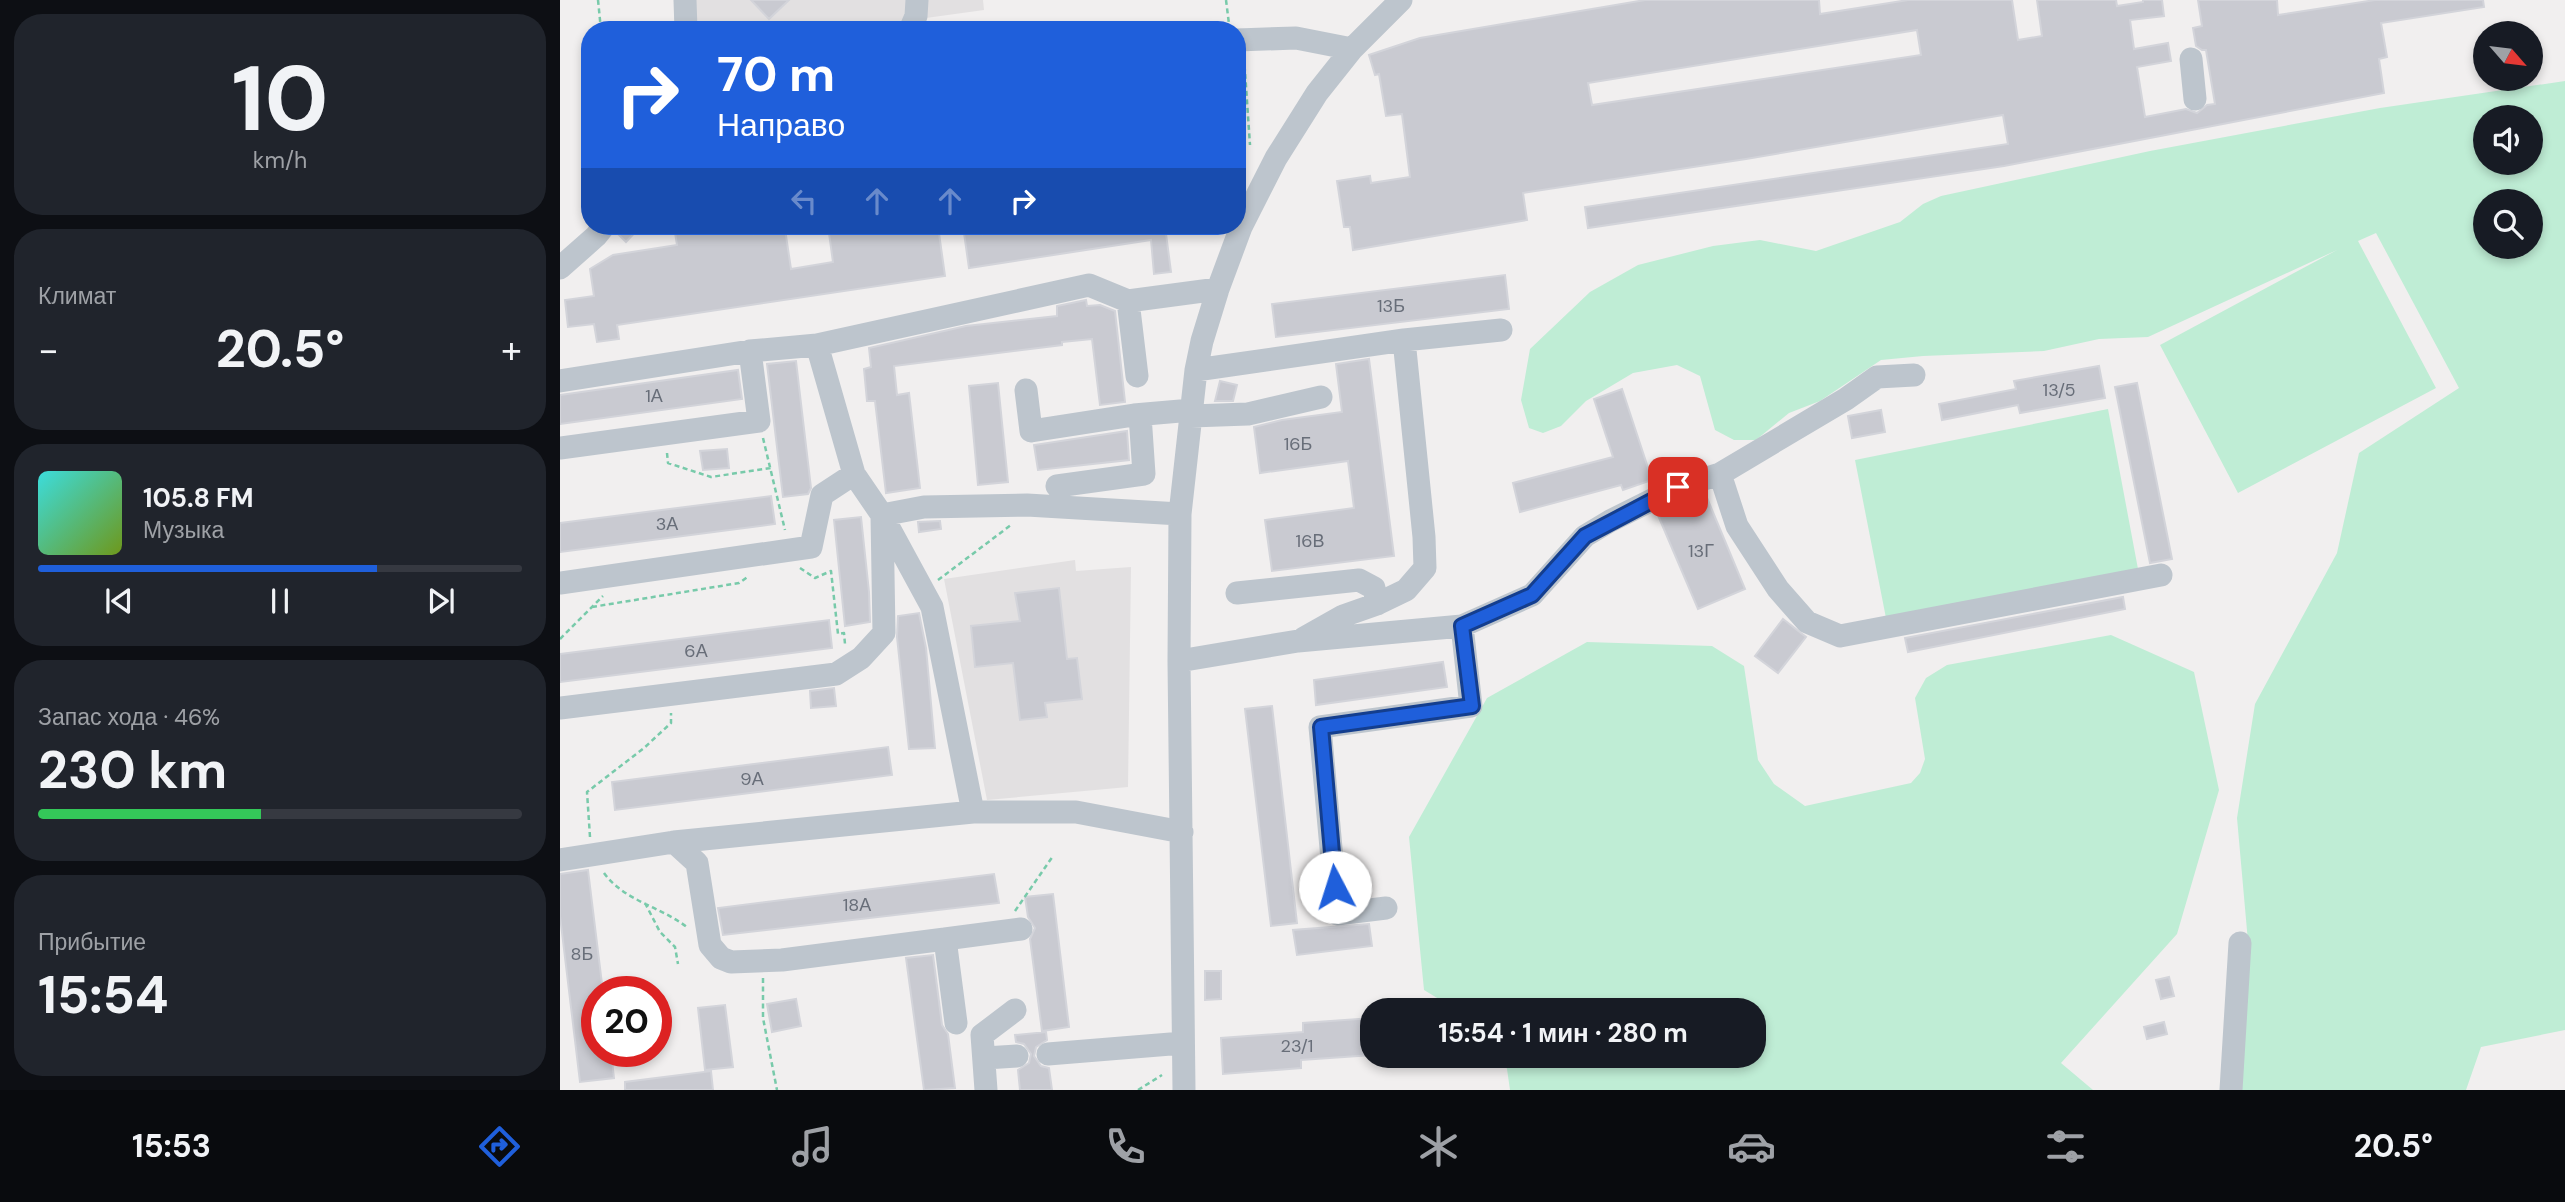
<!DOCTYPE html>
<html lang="ru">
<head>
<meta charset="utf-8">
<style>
  :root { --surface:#171b24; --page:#20242c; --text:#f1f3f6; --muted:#9ea1a6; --line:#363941; --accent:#1f5fdb }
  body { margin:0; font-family:"DM Sans",sans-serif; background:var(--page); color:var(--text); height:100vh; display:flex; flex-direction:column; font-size:26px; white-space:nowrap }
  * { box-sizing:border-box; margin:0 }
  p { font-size:23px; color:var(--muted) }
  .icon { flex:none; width:38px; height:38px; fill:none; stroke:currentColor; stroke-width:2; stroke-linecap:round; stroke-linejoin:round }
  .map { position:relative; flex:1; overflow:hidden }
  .side { display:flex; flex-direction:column; gap:14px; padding:14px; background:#0d0f14; width:560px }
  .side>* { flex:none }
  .top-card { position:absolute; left:21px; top:21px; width:665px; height:214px; border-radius:28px; box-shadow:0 4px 10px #0003; background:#1f5fdb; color:#fff; overflow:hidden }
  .needle { width:46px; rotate:118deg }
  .tools { position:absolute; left:1913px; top:21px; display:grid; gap:14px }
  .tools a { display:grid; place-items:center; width:70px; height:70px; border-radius:50%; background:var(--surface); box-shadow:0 4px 10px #0003; font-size:35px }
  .speed { position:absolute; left:21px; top:976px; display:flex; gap:14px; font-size:35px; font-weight:700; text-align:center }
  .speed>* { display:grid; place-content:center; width:91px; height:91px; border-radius:50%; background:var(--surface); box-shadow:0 4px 10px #0003; line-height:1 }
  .speed .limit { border:10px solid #d22; background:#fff; color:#111 }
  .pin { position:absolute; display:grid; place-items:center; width:60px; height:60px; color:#fff; margin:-30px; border-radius:14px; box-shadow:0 4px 10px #0006 }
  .me { position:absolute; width:77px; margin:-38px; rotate:355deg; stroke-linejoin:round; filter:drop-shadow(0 0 5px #0008) }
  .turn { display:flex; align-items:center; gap:24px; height:147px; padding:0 21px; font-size:32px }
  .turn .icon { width:91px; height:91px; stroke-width:2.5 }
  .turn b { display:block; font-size:49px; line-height:60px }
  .lanes { display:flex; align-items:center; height:66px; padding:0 21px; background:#0003; justify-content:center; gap:35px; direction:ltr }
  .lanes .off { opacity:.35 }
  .big { font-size:52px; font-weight:700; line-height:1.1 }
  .side .widget { flex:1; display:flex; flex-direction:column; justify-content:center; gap:10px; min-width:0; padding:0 24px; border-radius:28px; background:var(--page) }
  .side .dial { align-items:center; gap:0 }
  .dial b { font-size:91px; line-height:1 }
  .song { display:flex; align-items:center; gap:21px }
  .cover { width:84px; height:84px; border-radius:10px; background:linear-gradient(135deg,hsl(180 70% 55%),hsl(80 70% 35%)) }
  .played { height:7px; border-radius:4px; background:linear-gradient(90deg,var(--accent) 70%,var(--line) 70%) }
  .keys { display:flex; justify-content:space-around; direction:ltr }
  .heat { display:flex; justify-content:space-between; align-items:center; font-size:38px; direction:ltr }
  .charge { height:10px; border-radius:5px; background:linear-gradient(90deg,#34c759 46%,var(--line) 0) }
  .trip { position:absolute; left:800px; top:998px; width:406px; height:70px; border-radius:28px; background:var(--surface); box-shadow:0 4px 10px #0003; font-weight:700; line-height:70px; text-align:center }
  .dock { display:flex; height:112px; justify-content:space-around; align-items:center; background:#090b0e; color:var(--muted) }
  .dock .icon { width:49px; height:49px }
  .dock .selected { color:var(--accent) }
  .dock b { font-size:32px; color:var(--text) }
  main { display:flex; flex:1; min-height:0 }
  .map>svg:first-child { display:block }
  .education { fill:#e2e0e1 }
  .green { fill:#bfedd5; fill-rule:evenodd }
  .building { fill:#c9cad1; stroke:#d3d4da; stroke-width:2; fill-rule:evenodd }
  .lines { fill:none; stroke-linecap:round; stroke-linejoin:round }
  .path { stroke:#78caaa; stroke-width:2.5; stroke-dasharray:5 3.5; stroke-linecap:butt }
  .minor { stroke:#bdc5cd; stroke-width:23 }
  .route-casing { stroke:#143e8e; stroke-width:18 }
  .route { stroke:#1f5fdb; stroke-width:12 }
  .labels { text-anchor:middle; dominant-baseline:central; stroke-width:5; stroke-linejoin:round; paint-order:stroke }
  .number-label { font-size:18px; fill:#686e79 }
</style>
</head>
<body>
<main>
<section class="side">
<div class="widget dial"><b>10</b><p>km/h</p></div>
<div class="widget"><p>Климат</p>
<div class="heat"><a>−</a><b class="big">20.5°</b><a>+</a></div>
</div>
<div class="widget">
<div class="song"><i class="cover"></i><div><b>105.8 FM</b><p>Музыка</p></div></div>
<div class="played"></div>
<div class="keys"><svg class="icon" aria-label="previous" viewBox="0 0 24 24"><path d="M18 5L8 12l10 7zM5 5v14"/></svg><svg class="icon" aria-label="pause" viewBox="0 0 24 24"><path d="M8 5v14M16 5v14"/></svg><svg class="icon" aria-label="next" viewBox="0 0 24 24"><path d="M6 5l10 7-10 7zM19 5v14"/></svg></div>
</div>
<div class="widget"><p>Запас хода · 46%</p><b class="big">230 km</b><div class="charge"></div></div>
<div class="widget"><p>Прибытие</p><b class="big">15:54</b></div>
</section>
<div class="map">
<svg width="2005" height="1090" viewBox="0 0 2005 1090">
  <rect width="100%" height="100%" fill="#f1efef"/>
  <!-- education -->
  <path class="education" d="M134,0H423L424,10L279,30H135Z
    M515,560L516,571L571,567L568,787L427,800L384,579Z"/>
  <!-- green -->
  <path class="green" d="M2005,81V1030L1921,1047L1906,1090H1679L1689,953L1677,818L1695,704L1777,553L1799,453L1899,388L1816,233L1798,241L1876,388L1678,493L1600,345L1777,250L1588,337L1539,339L1484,351L1363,356L1321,360L1260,401L1229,413L1196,440H1174L1155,430L1140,376L1117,365L1073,373L1026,401L1001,426L983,433L969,428L961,400L970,349L1030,292L1078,265L1153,246L1200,240L1256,251L1340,222L1363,204L1381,196L1590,151L1820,108ZM1925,117H1970V163H1925ZM1925,201H1970V247H1925Z
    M1548,409L1578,569L1326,618L1295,460Z
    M1551,635L1634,672L1659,790L1617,934L1501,1063L1533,1090H950L947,1069L940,1055H1194V1010H897L864,990L849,837L927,698L1027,642L1152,646L1184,666L1198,760L1214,784L1245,806L1351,783L1360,773L1365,759L1355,698L1366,678L1387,665Z"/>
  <!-- building -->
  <path class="building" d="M191,0H229L209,19Z
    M1085,0H1259L1260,14L1348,0H1452L1458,40L1482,36L1477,0H1556L1557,6L1583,2V0H1602L1604,16L1570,20L1574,49L1608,43L1611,61L1577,67L1585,117L1626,109L1637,113L1647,105L1655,104L1646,50H1642L1636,46L1633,28L1642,26L1638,0H1717L1718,15L1815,0H1923L1924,7L1821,23L1827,57L1819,59L1824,93L1444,166L1028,228L1025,207L1448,144L1443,115L1186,159L963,193L967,220L793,250L790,227H784L777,181L810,176L811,183L850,177L842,114L826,116L819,74L815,75L809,55L860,38ZM1357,30L1361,55L1032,105L1028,83Z
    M58,226H81L66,242L56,232Z
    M114,226H194V234L225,229L231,269L273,262L268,226H378L385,276L57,325L59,339L37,342L34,324L8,327L5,300L34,296L30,269L53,255L117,245Z
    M403,226H423V234L477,226H605L611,272L594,274L591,240L409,268Z
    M945,275L949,309L716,337L712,304Z
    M526,300L527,306L540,305L555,311L565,402L540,405L532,339L502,342V345L334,366L337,395L349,393L360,488L326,493L315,401H307L304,369L311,367L309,348L406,326L497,316V306Z
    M809,359L834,556L712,571L705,520L794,508L788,461L700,473L694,427L722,420L782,412L776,364Z
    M236,361L251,488L248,494L223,497L207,364Z
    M1539,366L1545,398L1460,413L1458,405L1382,420L1379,404L1456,389L1454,381Z
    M178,370L182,399L0,424V395Z
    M660,381L677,385L673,401H655Z
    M438,383L448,482L418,485L409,386Z
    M1577,383L1612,559L1590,563L1555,387Z
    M1062,389L1092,480L1063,490L1061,485L960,512L953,483L1053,457L1034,399Z
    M1321,410L1325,432L1292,438L1288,416Z
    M567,431L569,460L478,470L474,445Z
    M167,449L169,468L143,470L140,451Z
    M1145,493L1185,589L1138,609L1097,513Z
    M211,496L215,524L0,552V523Z
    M301,517L309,592L310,622L285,626L274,520Z
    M380,521L381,529L359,532L358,522Z
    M499,588L507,659L517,658L522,699L485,703L487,717L460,720L453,663L415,667L411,626L460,621L455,593Z
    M1563,597L1565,609L1348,652L1345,638Z
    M359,613L366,648L375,748L349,749L337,637L338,616Z
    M1223,619L1246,637L1218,673L1195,656Z
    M269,620L272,648L0,682V654Z
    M883,662L887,687L756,705L754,680Z
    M274,688L276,706L251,708L250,691Z
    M712,706L737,923L711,926L685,709Z
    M328,747L332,775L55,810L52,782Z
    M28,870L43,992H37V1052H51L54,1078L20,1082L0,916V874Z
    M434,874L439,903L163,935L158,908Z
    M493,894L509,1027L482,1031L470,939L475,928L468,917L465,897Z
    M809,924L812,946L737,955L733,930Z
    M373,955L382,1025L388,1034L395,1088L364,1090L346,958Z
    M645,971H661V999L645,1000Z
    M1609,977L1614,996L1601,999L1596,980Z
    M236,999L241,1026L212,1032L207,1004Z
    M165,1005L173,1067L145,1070L138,1008Z
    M812,1018V1055L741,1060V1068L663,1074L661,1038L743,1032V1023Z
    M1604,1022L1607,1034L1587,1039L1584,1027Z
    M486,1032L487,1040L476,1047L474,1056L481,1066L489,1068L492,1090H460L458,1070L469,1063L471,1054L464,1044L456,1042L455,1035Z
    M151,1071L153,1090H65V1082Z"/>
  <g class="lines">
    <!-- path -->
    <path class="path" d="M38,0L41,30
      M666,0L669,24
      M684,57L690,145
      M203,438L225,530
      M107,453L108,463L151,477L211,468
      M240,568L255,578L271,571L278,634L284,633L285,644
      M378,580L451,525
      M32,607L179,583L189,576
      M0,639L43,596
      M30,837L27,792L84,748L111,723V713
      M44,873C64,901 102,907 128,928
      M85,903L100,932L115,947L118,964
      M455,911L493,856
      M203,978V1018L217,1090
      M578,1090L602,1075"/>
    <!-- minor -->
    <path class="minor" d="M125,0L126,30
      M350,30L356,16L357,0
      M677,40L736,38L792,49
      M1631,59L1635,99
      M0,268L36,236L44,226
      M257,345L529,285L568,301
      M636,370L844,340L941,330
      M1354,375L1317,377L1286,399L1160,474L1177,526L1218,589L1247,622L1280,636L1601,575
      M577,376L568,301L658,289
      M0,381L190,351L257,345L294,474L322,515L372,607L413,812L114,842L0,860
      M466,390L471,431L574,415L632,410
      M631,416L688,414L761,397
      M0,448L199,421L190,351
      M497,486L584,474L580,415
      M0,583L251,547L262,495L294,474
      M677,593L799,580L814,588L817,604
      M744,638L783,616L817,604L846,590L865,568L864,537L844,340
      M619,661L738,641L902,626L972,595L1025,536L1050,521L1118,487L1160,474
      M0,708L276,674L301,658L324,633L322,515L364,507L467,505L620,514
      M413,812H516L622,832
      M114,842L137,863L150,945L161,958L171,962L222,960L385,939L396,1023
      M826,908L777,914L760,727L911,706L902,626
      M385,939L461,929
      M488,1054L623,1043
      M425,1058L457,1056
      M426,1090L422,1035L455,1010
      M624,1090L619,661L620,514L636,370L642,341L658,289L681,227L716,158L757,93L792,49L841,0
      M1671,1090L1680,943"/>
  </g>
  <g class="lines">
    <!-- route casing -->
    <g class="route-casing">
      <path id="route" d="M775,887L761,727L912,706L902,626L972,595L1025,536L1118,487"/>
    </g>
    <!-- route -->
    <use href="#route" class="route"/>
  </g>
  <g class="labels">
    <!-- number labels -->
    <g class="number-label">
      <text x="831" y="306">13Б</text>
      <text x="1499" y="390">13/5</text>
      <text x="94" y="396">1А</text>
      <text x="738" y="444">16Б</text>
      <text x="107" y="524">3А</text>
      <text x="750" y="541">16В</text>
      <text x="1141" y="551">13Г</text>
      <text x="136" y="651">6А</text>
      <text x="192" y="779">9А</text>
      <text x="297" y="905">18А</text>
      <text x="22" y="954">8Б</text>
      <text x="737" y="1046">23/1</text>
    </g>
  </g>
</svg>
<div class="tools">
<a><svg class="needle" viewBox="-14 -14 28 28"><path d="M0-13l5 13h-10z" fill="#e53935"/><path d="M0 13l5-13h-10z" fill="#9ea1a6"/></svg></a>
<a><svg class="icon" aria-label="sound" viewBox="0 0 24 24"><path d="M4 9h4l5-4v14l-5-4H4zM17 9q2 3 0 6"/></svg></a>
<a><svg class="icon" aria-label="search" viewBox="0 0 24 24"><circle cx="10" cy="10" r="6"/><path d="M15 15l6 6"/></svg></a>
</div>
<div class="speed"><div class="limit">20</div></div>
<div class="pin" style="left:1118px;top:487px;background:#d93025"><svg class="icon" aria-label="arrive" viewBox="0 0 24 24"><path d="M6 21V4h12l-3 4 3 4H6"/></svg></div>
<svg class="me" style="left:775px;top:887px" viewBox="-20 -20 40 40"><circle r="19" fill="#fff"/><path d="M0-13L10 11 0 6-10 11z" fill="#1f5fdb"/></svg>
<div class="trip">15:54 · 1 мин · 280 m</div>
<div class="top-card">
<div class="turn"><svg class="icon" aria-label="right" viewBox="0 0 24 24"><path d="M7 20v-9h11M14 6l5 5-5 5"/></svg><div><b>70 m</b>Направо</div></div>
<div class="lanes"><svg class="icon off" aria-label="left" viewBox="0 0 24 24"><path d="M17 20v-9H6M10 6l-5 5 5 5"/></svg><svg class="icon off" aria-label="ahead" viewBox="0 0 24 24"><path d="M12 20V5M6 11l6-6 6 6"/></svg><svg class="icon off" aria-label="ahead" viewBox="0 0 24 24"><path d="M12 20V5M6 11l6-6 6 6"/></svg><svg class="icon" aria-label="right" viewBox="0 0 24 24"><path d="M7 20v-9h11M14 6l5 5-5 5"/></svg></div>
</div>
</div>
</main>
<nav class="dock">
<b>15:53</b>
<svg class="icon selected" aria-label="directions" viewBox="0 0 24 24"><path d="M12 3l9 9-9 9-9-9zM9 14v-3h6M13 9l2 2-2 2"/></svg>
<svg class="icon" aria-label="music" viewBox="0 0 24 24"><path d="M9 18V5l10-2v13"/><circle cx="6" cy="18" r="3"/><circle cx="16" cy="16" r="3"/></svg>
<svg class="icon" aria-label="phone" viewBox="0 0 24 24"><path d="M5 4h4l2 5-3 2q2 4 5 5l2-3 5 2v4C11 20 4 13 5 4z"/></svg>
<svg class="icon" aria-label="climate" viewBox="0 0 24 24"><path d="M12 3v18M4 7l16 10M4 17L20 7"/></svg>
<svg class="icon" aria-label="car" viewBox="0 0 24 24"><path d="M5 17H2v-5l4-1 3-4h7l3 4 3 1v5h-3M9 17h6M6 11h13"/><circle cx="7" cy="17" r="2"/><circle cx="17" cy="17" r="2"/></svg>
<svg class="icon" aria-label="filters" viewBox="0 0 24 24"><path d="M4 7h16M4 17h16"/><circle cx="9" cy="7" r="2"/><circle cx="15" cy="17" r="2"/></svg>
<b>20.5°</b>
</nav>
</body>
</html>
